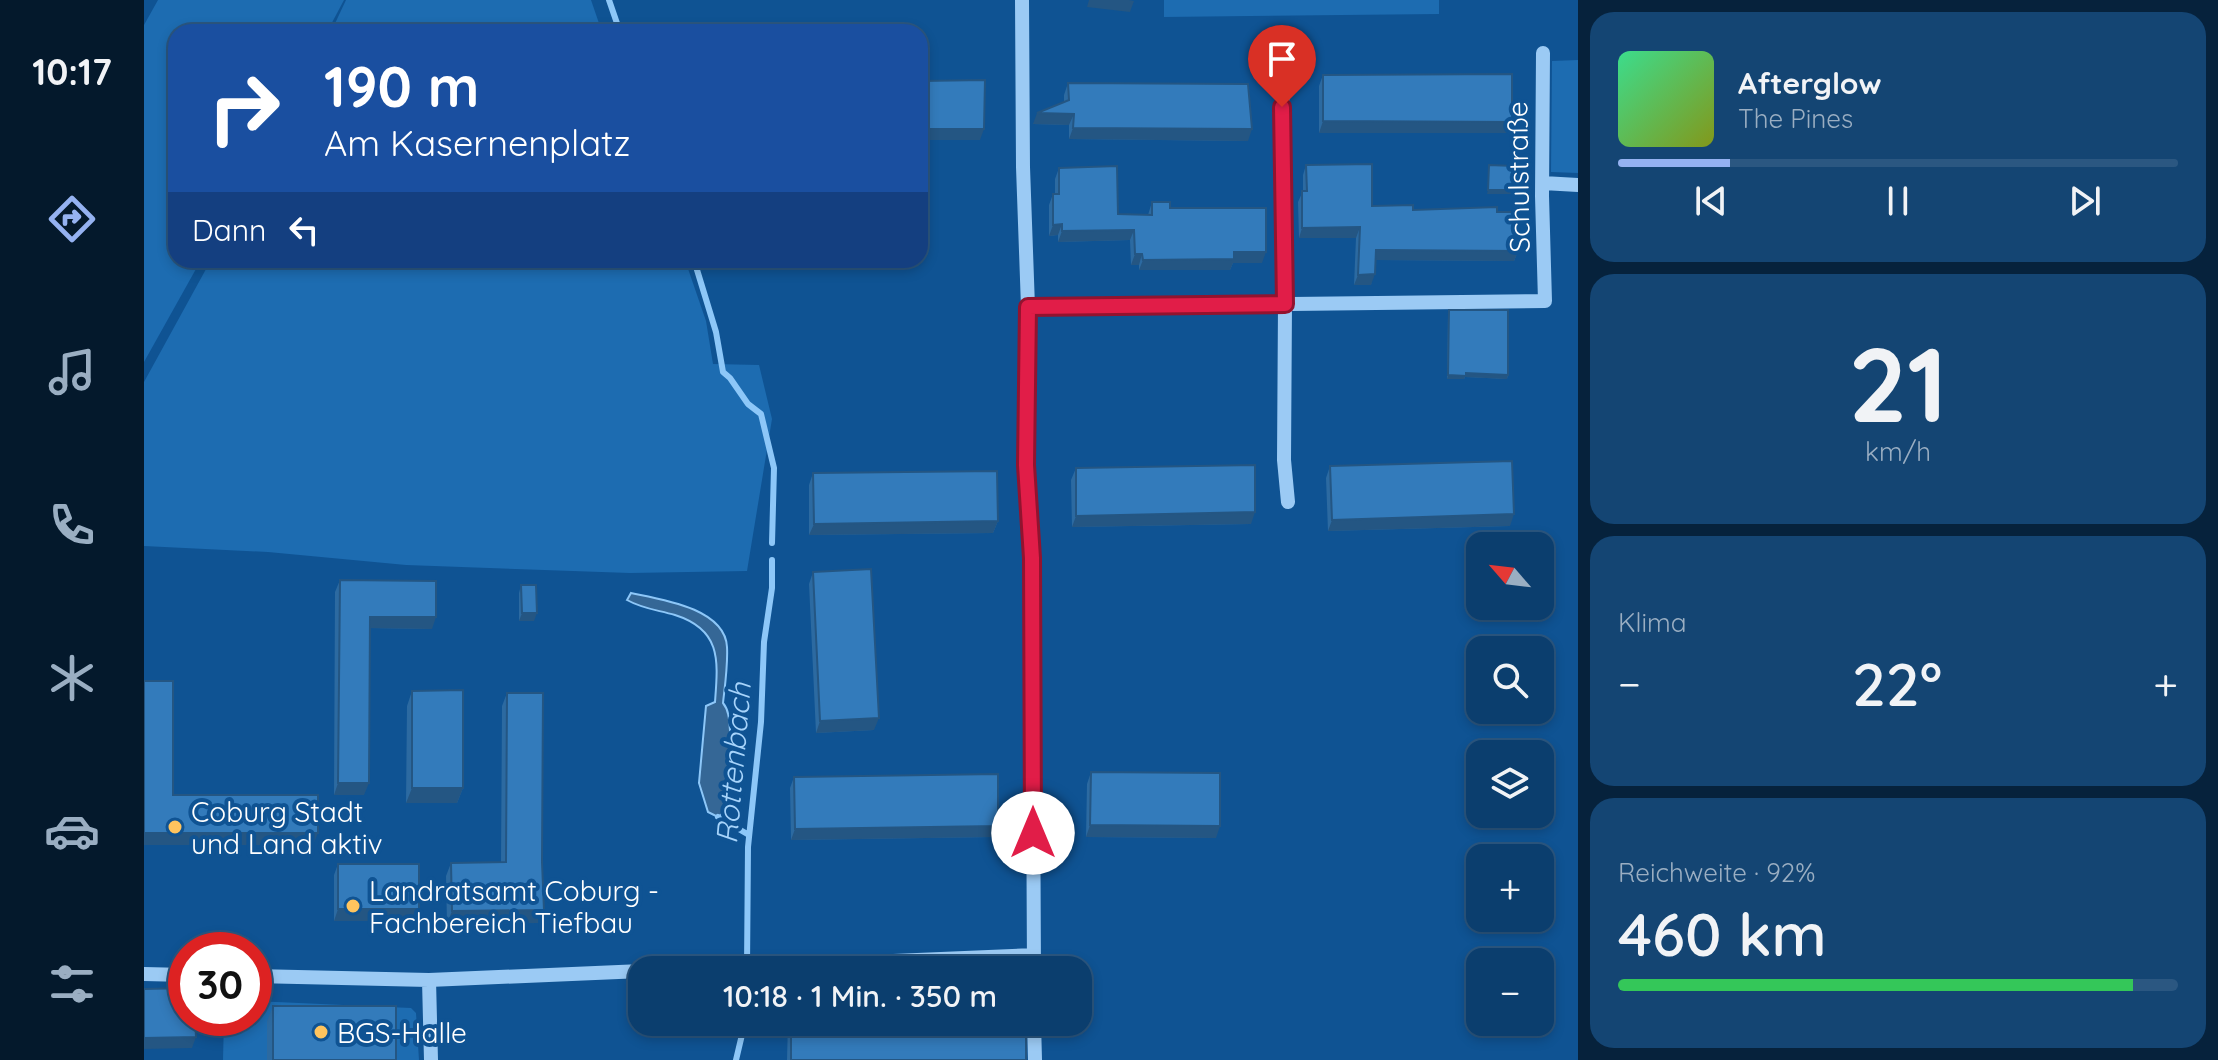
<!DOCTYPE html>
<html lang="de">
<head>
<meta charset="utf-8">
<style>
  :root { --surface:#0b3e6e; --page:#144573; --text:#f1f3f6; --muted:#9aaec2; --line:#2b5781; --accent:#95b2f1 }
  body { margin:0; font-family:Quicksand,sans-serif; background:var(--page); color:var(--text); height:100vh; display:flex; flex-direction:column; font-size:30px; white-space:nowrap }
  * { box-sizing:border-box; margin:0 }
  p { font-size:26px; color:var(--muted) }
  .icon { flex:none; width:44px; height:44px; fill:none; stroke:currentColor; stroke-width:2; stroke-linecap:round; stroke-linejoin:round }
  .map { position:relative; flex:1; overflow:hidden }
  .sheet { display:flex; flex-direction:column; gap:12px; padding:12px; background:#06223c; width:640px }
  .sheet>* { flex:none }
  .guide { position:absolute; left:24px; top:24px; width:760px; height:244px; border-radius:24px; box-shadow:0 4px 12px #0003,0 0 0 2px var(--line); background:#1a4fa0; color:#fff; overflow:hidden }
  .needle { width:52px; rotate:298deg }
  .buttons { position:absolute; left:1322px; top:532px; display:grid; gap:16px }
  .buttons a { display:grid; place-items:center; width:88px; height:88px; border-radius:16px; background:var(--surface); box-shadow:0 4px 12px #0003,0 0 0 2px var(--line); font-size:40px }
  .speed { position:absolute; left:24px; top:932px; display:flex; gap:16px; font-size:40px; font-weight:700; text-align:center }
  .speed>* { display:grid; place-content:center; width:104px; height:104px; border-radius:50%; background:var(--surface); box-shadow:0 4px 12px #0003,0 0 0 2px var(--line); line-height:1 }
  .speed .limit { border:12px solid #d22; background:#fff; color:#111 }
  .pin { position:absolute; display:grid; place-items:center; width:68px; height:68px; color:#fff; margin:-82px -34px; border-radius:50% 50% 50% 0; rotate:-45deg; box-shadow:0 0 8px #0007 }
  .pin .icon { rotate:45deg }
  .me { position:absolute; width:88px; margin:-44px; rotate:0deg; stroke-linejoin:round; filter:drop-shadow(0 0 6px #0008) }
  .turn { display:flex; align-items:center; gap:28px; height:168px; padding:0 24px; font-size:36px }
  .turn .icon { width:104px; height:104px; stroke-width:2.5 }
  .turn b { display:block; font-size:56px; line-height:68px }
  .then { display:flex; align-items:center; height:76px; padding:0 24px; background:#0003; gap:16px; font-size:30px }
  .big { font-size:60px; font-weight:600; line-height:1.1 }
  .sheet .card { flex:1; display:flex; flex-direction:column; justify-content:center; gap:12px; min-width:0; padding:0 28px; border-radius:24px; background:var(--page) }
  .sheet .dial { align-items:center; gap:0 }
  .dial b { font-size:104px; line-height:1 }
  .song { display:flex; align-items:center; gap:24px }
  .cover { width:96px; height:96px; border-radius:12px; background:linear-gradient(135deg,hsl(150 70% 55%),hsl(70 70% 35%)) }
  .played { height:8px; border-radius:4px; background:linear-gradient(90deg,var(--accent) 20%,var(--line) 20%) }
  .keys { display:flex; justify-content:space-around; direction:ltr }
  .heat { display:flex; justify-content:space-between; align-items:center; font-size:44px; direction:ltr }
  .charge { height:12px; border-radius:6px; background:linear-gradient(90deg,#34c759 92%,var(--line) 0) }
  .trip { position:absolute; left:484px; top:956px; width:464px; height:80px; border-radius:24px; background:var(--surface); box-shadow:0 4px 12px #0003,0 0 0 2px var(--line); font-weight:600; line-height:80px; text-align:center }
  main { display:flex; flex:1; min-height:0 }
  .menu { display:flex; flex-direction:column; width:144px; justify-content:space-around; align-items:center; background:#04192c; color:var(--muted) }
  .menu .icon { width:56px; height:56px }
  .menu .active { color:var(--accent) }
  .menu b { font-size:36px; color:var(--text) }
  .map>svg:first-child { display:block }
  .green { fill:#1d6cb1 }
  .water { fill:#356796; stroke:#8dc7f8; stroke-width:2 }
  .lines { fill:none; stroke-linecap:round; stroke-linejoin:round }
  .stream { stroke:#8dc7f8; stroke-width:6 }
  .minor { stroke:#9bcaf4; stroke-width:14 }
  .wall { fill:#2c6aa1 }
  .shaded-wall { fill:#245683 }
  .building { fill:#337bbb; stroke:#245683; stroke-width:2 }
  .route-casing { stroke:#92132f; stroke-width:20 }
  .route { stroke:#e11d48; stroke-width:14 }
  .poi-dot { fill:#ffc45e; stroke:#0f5393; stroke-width:3 }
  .labels { text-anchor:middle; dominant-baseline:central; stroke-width:8; stroke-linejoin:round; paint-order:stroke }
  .street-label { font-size:28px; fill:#fff; stroke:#0f5393 }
  .poi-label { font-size:28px; fill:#fff; stroke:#0f5393; text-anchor:start }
  .water-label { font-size:30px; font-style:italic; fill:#a7d4fb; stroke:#0f5393 }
</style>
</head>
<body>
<main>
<nav class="menu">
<b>10:17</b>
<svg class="icon active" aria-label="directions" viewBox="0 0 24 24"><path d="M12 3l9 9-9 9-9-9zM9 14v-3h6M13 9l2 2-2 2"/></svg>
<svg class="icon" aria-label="music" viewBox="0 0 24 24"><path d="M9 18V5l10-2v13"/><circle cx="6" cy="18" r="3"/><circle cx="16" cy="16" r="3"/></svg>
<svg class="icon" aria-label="phone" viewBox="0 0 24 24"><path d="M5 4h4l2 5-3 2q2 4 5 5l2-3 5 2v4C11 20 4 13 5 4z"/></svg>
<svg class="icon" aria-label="climate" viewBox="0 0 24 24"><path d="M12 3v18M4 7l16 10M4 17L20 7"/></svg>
<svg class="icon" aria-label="car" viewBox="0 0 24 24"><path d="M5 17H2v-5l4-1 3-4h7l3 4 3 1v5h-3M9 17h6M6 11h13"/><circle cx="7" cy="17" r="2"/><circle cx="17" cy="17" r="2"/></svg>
<svg class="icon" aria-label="filters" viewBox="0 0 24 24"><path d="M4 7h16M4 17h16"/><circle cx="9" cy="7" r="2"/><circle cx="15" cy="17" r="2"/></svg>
</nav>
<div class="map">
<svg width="1434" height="1060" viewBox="0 0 1434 1060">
  <rect width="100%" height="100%" fill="#0f5393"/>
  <!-- green -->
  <path class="green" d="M14,0H200L183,32H32V260H57L0,362V25Z
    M202,0H447L458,32H187Z
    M1020,0H1295V14L1020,17Z
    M1434,60V173L1407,172L1408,61Z
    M67,260H541L562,321L569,364L615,365L628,419L603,571L486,573L262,565L124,552L0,546V382Z
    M110,1001L267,1008L272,1013L275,1060H79L80,1018H110Z"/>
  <!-- water -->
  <path class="water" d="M487,593C516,599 581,608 583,647C584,665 581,685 579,703C589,715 583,735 590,749L583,810L574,817L564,812L555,783L562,706L571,702C574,661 578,630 531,615C514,610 499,609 483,600Z"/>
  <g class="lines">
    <!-- stream -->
    <path class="stream" d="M465,0L476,32
      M550,260L572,332L579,372L586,378L604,404L617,414L630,468L628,543
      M574,817L605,835
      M603,967L604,847L617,722L620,642L628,588V560
      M592,1060L601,1022"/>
    <!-- minor -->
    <path class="minor" d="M878,0L879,167L884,307L882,465L888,558L890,970
      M1138,77L1141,304L1140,460L1144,502
      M1399,183L1434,185
      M884,307L1401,301L1398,196L1399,53
      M534,970L890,955
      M0,974L42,975
      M110,976L285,980L498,971
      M285,980L287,1060
      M890,1022L891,1060"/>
  </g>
  <!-- wall -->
  <path class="wall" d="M1179,75L1368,122L1364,133H1175V86Z
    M924,83L1104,141L925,139V125L889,124L920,102V95Z
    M1162,165L1228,206L1269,210L1353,212L1374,251L1370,261L1232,260L1227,285H1210L1212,238H1155L1154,202L1159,191V175Z
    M915,168L974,214L1004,215L1008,202L1026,208L1118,263H1089L1086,270H995V265H987L986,240L914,242V235L905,236V205L909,194H911V179Z
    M1305,310L1364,375L1363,379L1321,377L1320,379H1303L1304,314Z
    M1186,466L1366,526L1184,531L1182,478Z
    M932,468L1107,524L928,527L927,480Z
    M669,473L854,521L849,533L665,535V485Z
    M669,572L730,730L672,733L665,584Z
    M196,580L288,629L225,628L220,795H190L191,592Z
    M377,585L390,621H375V593Z
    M268,691L319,788L313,803H262L263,706Z
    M363,693L398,862L400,910L395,923L303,924L302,876L307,863L357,862L358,706Z
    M947,772L1072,838L942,837L943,784Z
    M650,777L854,826L850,837L647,840L646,788Z
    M194,864L275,909L271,921H190V875Z
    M129,1006L252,1060H123V1021Z
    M644,1022H882V1060H643Z"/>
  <!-- shaded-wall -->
  <path class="shaded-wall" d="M945,0H985L990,1L986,12L943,7Z
    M893,113L930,114L925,125L889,124Z
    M1179,121L1368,122L1364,133H1175Z
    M929,128L1108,129L1104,141L925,139Z
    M776,129H840L836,140H776Z
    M1344,190H1369L1368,194H1343Z
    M918,224L914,235L905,236L909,225Z
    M1216,227L1212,238H1155L1158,228Z
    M990,230L986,240L914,242L918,231Z
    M1232,250L1374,251L1370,261L1228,260Z
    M1090,252H1122L1118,263H1089L1086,270H995L999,260Z
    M991,254H998L995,265H987Z
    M1231,274L1227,285H1210L1214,275Z
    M1322,373L1364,375L1363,379L1321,377L1320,379H1303L1304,375Z
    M1111,512L1107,524L928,527L932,516Z
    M1370,514L1366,526L1184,531L1188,520Z
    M854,521L849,533L665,535L670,524Z
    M378,613H393L390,621H375Z
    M226,617H292L288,629L221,628Z
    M735,718L730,730L672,733L676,721Z
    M194,783H225L220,795H190Z
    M268,788H319L313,803H262Z
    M946,825L1076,826L1072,838L942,837Z
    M854,826L850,837L647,840L651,829Z
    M0,833H174L169,845H0Z
    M194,909H275L271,921H190Z
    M400,910L395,923L303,924L308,911Z
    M52,1037L48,1048L0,1049V1038Z"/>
  <!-- building -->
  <path class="building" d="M1368,74V122L1179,121V75Z
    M841,80L840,129H776V81Z
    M924,83L1104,84L1108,129L929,128L930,114L893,113L925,100Z
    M1228,164V206L1269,205V210L1353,207V212H1374V251L1232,250L1231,274L1214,275L1216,227L1158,228V191H1163L1162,165Z
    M1345,165L1370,166L1369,190H1344Z
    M973,166L974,214L1008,215V202H1026V208H1122V252H1090V259L999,260L998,254H991L990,230L918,231V224L909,225V194H915V168Z
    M1305,310H1364V375L1322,373V376L1304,375Z
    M1368,461L1370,514L1188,520L1186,466Z
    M1111,465V512L932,516V468Z
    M853,471L854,521L670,524L669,473Z
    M727,569L735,718L676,721L669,572Z
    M196,580L292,581V617H226L225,783H194Z
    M377,585H392L393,613H378Z
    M0,681H29V795H174V833H0Z
    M319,690V788H268V691Z
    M363,693H399L398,862L400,910L308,911L307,863L362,862Z
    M947,772L1076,773V826L946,825Z
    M854,774V826L651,829L650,777Z
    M194,864H275V909H194Z
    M42,988V1018H51L52,1037L0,1038V989Z
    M129,1006H252V1060H129Z
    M647,1022H882V1060H647Z"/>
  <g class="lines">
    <!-- route casing -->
    <g class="route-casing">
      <path id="route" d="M889,833L888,558L882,465L884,307L1141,304L1138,107"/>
    </g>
    <!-- route -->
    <use href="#route" class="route"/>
  </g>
  <!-- markers -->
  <g class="poi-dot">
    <circle cx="31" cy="827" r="8"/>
    <circle cx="209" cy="906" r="8"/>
    <circle cx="177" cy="1032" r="8"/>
  </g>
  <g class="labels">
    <!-- street labels -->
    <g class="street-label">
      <text transform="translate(1374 177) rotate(-91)">Schulstraße</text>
    </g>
    <!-- poi labels -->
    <g class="poi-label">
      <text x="47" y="811">Coburg Stadt<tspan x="47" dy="32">und Land aktiv</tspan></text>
      <text x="225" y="890">Landratsamt Coburg -<tspan x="225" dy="32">Fachbereich Tiefbau</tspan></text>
      <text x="193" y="1032">BGS-Halle</text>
    </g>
    <!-- water labels -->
    <g class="water-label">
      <text transform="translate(589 763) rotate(-85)">Rottenbach</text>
    </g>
  </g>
</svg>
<div class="buttons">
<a><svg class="needle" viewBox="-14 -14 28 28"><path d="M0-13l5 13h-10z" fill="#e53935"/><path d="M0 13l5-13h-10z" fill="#9aaec2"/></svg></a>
<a><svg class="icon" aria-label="search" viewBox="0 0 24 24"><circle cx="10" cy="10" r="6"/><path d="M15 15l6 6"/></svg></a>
<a><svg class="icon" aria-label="layers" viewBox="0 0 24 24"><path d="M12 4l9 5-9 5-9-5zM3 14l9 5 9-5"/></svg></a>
<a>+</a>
<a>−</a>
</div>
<div class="speed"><div class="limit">30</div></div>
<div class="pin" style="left:1138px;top:107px;background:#d93025"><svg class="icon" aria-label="arrive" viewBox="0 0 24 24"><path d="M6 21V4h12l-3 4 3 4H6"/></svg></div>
<svg class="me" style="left:889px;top:833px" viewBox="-20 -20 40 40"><circle r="19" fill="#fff"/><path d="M0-13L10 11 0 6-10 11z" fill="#e11d48"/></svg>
<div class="trip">10:18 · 1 Min. · 350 m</div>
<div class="guide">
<div class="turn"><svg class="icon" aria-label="right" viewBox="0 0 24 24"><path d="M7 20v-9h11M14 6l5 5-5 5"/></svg><div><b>190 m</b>Am Kasernenplatz</div></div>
<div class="then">Dann<svg class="icon" aria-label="left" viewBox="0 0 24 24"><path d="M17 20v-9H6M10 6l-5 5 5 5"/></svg></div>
</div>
</div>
<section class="sheet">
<div class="card">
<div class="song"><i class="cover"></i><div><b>Afterglow</b><p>The Pines</p></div></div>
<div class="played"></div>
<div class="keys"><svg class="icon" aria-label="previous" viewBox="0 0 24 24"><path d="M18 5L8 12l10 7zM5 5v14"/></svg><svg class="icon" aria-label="pause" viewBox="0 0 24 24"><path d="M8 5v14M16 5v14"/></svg><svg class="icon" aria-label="next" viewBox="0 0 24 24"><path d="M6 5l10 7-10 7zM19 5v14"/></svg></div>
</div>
<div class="card dial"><b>21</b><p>km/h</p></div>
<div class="card"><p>Klima</p>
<div class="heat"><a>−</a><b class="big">22°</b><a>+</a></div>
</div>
<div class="card"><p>Reichweite · 92%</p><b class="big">460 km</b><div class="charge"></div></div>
</section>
</main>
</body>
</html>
